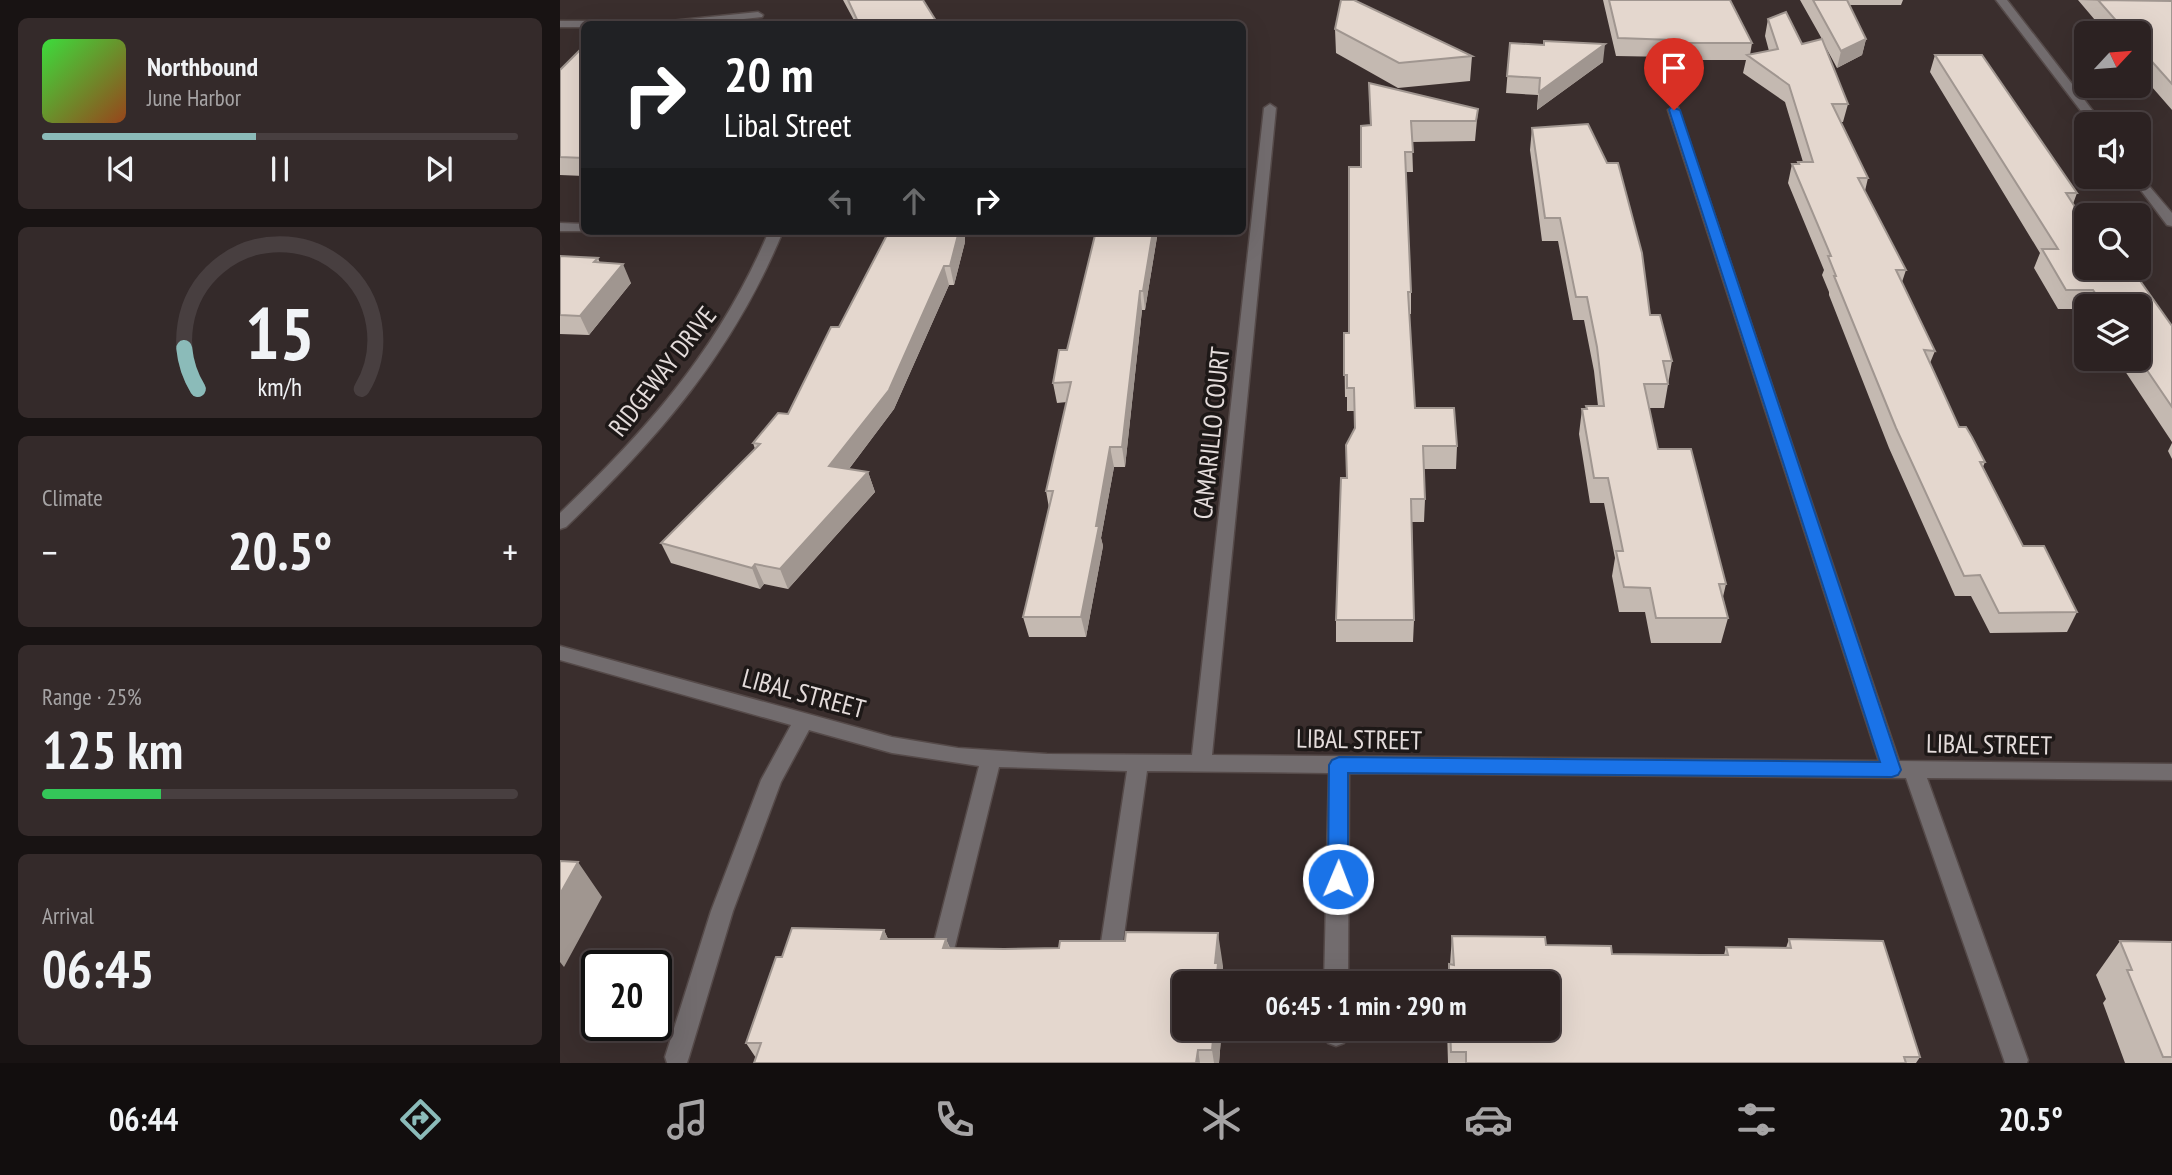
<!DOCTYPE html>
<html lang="en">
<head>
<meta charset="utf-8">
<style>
  :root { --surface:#2c2222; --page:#342a2a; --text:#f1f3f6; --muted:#a6a4a5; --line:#483f40; --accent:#8bbbb9 }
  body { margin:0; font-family:"PT Sans Narrow",sans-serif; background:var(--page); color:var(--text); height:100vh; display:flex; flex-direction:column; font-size:26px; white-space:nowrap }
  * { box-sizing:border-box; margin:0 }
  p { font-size:23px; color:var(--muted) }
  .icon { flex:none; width:38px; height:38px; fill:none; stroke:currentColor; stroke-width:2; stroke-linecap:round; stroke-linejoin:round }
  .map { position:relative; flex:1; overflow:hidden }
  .drawer { display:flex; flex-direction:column; gap:18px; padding:18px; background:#181313; width:560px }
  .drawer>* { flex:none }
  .top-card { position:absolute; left:21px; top:21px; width:665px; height:214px; border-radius:10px; box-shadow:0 7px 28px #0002,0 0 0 2px var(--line); background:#202124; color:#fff; overflow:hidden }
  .needle { width:46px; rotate:64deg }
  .tools { position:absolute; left:1514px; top:21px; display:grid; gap:14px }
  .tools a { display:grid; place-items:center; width:77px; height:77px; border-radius:10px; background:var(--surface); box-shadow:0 7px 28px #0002,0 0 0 2px var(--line); font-size:35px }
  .speed { position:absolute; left:21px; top:950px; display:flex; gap:14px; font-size:35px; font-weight:700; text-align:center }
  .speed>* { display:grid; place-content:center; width:91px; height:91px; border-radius:50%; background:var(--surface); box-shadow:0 7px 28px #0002,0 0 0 2px var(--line); line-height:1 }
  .speed .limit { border:4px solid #111; border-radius:10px; background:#fff; color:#111 }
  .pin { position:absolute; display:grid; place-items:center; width:60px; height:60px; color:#fff; margin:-72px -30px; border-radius:50% 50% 50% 0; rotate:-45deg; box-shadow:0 0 7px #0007 }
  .pin .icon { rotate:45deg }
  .me { position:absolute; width:77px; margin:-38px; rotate:1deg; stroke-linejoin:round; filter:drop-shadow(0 0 5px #0008) }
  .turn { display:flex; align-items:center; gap:24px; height:147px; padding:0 28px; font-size:32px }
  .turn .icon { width:91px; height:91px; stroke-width:2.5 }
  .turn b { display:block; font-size:49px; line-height:60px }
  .lanes { display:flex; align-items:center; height:66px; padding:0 28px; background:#0003; justify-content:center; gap:35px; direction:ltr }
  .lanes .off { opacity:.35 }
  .big { font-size:52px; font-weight:700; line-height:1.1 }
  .drawer .card { flex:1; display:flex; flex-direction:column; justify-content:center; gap:10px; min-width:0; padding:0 24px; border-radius:10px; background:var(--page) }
  .drawer .dial { align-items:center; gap:0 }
  .dial svg { height:182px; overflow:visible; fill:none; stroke:var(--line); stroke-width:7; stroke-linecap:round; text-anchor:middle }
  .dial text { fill:var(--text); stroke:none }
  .song { display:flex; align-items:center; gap:21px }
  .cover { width:84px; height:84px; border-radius:10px; background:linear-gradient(135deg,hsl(120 70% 55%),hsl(20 70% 35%)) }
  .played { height:7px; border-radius:4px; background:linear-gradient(90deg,var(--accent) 45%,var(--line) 45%) }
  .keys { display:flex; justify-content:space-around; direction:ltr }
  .heat { display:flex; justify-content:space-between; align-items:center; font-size:38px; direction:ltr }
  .charge { height:10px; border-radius:5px; background:linear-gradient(90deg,#34c759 25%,var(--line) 0) }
  .trip { position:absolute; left:612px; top:971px; width:388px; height:70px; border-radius:10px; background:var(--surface); box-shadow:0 7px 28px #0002,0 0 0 2px var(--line); font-weight:700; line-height:70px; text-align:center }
  .menu { display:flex; height:112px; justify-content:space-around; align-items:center; background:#120e0e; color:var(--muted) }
  .menu .icon { width:49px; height:49px }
  .menu .on { color:var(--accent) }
  .menu b { font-size:32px; color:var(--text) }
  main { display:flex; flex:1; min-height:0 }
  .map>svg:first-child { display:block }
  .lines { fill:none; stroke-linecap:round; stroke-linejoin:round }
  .minor-casing { stroke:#554a49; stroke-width:3 }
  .minor { fill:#726c6e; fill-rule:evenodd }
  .wall { fill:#c4b9b1 }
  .shaded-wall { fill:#a09690 }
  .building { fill:#e4d7ce; stroke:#a09690; stroke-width:2 }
  .route { fill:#1a73e8; stroke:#114b97; stroke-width:2 }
  .labels { text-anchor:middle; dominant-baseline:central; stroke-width:7; stroke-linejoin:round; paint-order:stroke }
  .street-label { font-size:26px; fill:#e4dcdb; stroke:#1d1817 }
</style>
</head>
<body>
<main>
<section class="drawer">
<div class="card">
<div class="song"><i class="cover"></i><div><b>Northbound</b><p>June Harbor</p></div></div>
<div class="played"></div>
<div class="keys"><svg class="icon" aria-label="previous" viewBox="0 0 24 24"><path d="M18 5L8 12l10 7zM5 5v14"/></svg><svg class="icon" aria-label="pause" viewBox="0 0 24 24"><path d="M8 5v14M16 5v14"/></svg><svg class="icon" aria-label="next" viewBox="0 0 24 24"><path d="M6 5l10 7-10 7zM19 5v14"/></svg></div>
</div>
<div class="card dial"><svg viewBox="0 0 100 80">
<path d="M14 69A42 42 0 1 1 86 69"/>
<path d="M14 69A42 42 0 0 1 8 51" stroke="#8bbbb9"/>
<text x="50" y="56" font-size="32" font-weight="700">15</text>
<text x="50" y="72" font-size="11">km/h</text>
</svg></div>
<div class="card"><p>Climate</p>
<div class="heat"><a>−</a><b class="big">20.5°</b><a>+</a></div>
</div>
<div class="card"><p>Range · 25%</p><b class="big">125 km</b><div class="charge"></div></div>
<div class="card"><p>Arrival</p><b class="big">06:45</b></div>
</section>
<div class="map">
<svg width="1612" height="1063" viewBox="0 0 1612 1063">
  <rect width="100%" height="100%" fill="#3a2e2d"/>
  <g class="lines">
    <!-- minor casing -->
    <g class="minor-casing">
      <path id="minor" d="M1436,0H1447L1543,124H1531Z
        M198,12L203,15L202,17L138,24H24V27H0V21H111Z
        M710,104L716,108L652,755L1319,761L1108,110L1118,107L1339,761L1612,764V780L1367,778L1468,1060L1467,1063H1445L1444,1060L1346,778L789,773L788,984H764L769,773L587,771L562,949L559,956L551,959L543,956L540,949L567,771L439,767L395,946L392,953L384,956L376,953L373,946L419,766L332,753L249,730L221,782L173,911L129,1057L127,1063H107L105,1057L151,911L201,780L231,725L0,660V646L332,737L398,748L487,754L632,755L704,108Z
        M1578,173L1612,213V226L1607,225L1571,177H1578Z
        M0,223L24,224V231H28H0Z
        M209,231H223C173,353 99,437 6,527L0,529V513C90,427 160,347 209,231Z
        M764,1029H788L784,1043L776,1046L768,1043Z"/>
    </g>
    <!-- minor -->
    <use href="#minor" class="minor"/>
  </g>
  <!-- wall -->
  <path class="wall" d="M283,0H363L378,24H296Z
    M1043,0H1170L1192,43L1190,55L1209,51L1205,36L1208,19L1242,44L1262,39L1240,0H1343L1341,5H1289L1306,39L1302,55L1277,68L1263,42L1288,104L1283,122H1281L1308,178L1305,191L1346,270L1342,282L1375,351L1370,363L1399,427L1425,462L1423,467L1463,546L1517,612L1507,632L1430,633L1411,596H1395L1329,448L1269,295V292L1262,275L1264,270L1228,183L1232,164H1237L1238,162H1243L1225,102L1183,73L1186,60H1112L1111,57L1056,56Z
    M1518,0L1612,1V110L1578,71V33H1546Z
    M775,29L912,56L910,81L838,88L776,53Z
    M950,43L1043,62L977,110L978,95L946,93Z
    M24,46V176L0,175V70Z
    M1375,55L1517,193L1513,204L1526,268L1612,326V442L1557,359H1578V306H1526V311L1525,309H1498L1474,268L1480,253L1370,72Z
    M809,83L918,109L915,141L852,142L853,172H846L851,292V314H849L855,408L897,446L896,469H864L865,499L864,522H852L854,620L853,642H776V620L787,478L794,429V411H787V397H785L784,333H789L801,167L810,125Z
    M972,128L1090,315L1112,361L1104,408H1089L1098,449L1166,584L1163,597L1168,618L1161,643H1091L1085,612H1059L1052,576L1055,558L1044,503H1030L1019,434L1022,409H1026V406H1038L1034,371L1024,320H1013L998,241H982L970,150Z
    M536,231H598L585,310H582L565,467H554L541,538L543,546L526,637H469L463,617L489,508L486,491L507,402L497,403L493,383L507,350Z
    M405,242L394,285H389L334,409L289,469L308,472L315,492L228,589L204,584L200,589L111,563L101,543L195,449L193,443L228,414L279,327Z
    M0,256L38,258L40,263L71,283L29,335L0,334Z
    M1612,443V459L1608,451Z
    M324,930L328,939H386L390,948L663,966L661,984L625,1029H660L661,1038L659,1063H194L196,1058L186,1043L222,957Z
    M892,936L986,945L1052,954L1140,955H1164L1166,947L1226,948L1229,939L1360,1057L1356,1063H888L887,1029H989V984H887L889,964H890Z
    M1560,941L1612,942V1063H1565L1543,1003L1546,999L1536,975Z"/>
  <!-- shaded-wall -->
  <path class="shaded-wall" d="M1306,39L1302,55L1277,68L1281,51Z
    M1045,44L1043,62L977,110L979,92Z
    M399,231H405V242L394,285L390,266Z
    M593,231H598L585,310L583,291Z
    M63,264L71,283L29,335L20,316Z
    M384,266L389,285L334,409L276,486L269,466Z
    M580,291L582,310L565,467L562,447Z
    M550,447L554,467L541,538L543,546L526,637L521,617L536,526Z
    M308,472L315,492L228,589L220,569Z
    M195,564L204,584L200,589L192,568Z
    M18,862L42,897L4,967L0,962V894Z
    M324,930L339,963L321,939Z
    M658,933L663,966L661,984H656L655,963Z
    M386,939L399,973L383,948Z
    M654,1029H660L661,1038L659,1063H654L652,1050Z
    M638,1050L640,1063H636Z"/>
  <!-- building -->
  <path class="building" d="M288,0H363L378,24H299Z
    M781,0H794L912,56L839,63L775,29Z
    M1049,0H1170L1192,43H1115L1114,40L1058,38Z
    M1253,0H1287L1306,39L1281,51Z
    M1538,0L1612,1V84L1578,46V33H1567Z
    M1226,12L1242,44L1262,39L1288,104H1272L1308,178H1298L1346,270H1336L1375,351L1364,350L1399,427H1406L1412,437L1425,462H1420L1463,546H1484L1517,612L1439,613L1420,575L1404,576L1336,428L1274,276H1276L1268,256H1271L1232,164H1239L1238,162H1253L1229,85L1187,55L1218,49L1208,19Z
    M984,41L1045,44L979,92L980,78L947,76L950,43L984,45Z
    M24,46V158L0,157V70Z
    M1375,55H1422L1517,193H1506L1526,224V268H1571L1612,326V407L1578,357V306H1544L1533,290H1506L1482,249H1498Z
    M809,83L918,109L916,121H851L853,152H845L851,292H848L855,408H894L897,446H863L865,499H851L854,620H776L781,478H787L786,445L795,428L794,388H787V375H784V333H789V167H801V126L811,125Z
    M1028,124L1047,163H1058L1082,253L1090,315H1100L1112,361H1103L1108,384H1084L1098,449H1131L1166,584H1159L1168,618H1096L1090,588L1064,587L1056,551H1063L1048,478H1034L1022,409H1027L1026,406H1044L1037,347L1027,297H1016L1000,218H985L972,128Z
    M329,231H399L390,266H384L329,390L269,466L308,472L220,569L195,564L192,568L101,543L200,444L193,443L218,413L228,414L271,327H279Z
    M536,231H593L583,291H580L562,447H550L536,526H539L521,617H463L493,491H486L511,382L493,383L499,350H507Z
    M0,256L38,258L34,262L63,264L20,316L0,315Z
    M0,861L18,862L0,894Z
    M232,928L324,930L321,939H386L383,948L444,949L499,948L500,941H565L566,932L658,933L655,963H658L656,984H625V1029H654L652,1050H638L636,1063H194L201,1043H186L216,957H222Z
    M892,936L985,937L986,945L1051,946L1052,954L1140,955H1168L1166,947L1231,948L1229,939L1323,941L1360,1057H1344L1346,1063H906V1052H891L890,1029H989V984H889V964L894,965Z
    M1560,941L1612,942V1057H1603L1567,970H1572Z"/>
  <!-- route -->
  <path class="route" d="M1111,107L1120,110L1341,770L1338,775L1332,777L788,773V879L785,886L778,888L771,886L768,879L769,765L772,760L779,757L1320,762L1109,110Z"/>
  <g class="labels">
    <!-- street labels -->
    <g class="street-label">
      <text transform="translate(102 371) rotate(-52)">RIDGEWAY DRIVE</text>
      <text transform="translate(651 433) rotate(-84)">CAMARILLO COURT</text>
      <text transform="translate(244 693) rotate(15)">LIBAL STREET</text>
      <text transform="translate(799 739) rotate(1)">LIBAL STREET</text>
      <text transform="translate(1429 744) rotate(1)">LIBAL STREET</text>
    </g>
  </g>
</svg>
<div class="tools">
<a><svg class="needle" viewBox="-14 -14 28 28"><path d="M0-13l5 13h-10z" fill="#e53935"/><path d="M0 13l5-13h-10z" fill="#a6a4a5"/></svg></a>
<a><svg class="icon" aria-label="sound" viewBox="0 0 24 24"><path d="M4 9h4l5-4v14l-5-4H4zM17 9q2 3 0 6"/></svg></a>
<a><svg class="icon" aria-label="search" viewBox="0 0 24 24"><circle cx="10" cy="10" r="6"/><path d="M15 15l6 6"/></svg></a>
<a><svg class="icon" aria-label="layers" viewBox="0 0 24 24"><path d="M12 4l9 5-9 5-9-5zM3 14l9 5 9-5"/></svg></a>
</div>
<div class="speed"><div class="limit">20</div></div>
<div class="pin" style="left:1114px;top:110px;background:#d93025"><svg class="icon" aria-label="arrive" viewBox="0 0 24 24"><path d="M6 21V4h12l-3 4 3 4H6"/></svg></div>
<svg class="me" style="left:778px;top:879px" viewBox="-20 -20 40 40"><circle r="17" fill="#1a73e8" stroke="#fff" stroke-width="3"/><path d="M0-11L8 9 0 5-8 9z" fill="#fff"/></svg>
<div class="trip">06:45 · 1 min · 290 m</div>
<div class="top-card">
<div class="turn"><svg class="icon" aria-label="right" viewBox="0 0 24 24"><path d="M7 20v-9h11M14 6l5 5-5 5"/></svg><div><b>20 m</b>Libal Street</div></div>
<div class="lanes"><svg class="icon off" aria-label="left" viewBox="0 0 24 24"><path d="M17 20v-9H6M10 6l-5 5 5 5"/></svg><svg class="icon off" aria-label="ahead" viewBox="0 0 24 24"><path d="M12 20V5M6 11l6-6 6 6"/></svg><svg class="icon" aria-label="right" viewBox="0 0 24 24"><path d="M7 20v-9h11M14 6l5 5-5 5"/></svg></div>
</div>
</div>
</main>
<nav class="menu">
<b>06:44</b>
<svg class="icon on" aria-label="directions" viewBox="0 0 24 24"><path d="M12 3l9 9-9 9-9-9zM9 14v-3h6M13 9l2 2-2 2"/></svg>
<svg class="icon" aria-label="music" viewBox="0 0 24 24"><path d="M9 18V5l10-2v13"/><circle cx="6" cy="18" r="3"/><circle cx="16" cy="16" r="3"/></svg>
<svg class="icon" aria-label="phone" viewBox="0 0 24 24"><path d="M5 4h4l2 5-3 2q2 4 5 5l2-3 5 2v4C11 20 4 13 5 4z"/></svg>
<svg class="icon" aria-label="climate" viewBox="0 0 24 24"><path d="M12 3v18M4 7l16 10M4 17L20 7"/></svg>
<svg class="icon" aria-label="car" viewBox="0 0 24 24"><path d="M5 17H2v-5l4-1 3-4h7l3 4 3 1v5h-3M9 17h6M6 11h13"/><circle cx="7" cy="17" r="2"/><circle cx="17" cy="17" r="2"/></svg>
<svg class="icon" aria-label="filters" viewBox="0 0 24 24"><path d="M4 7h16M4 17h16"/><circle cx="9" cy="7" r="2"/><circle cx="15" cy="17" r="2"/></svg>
<b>20.5°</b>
</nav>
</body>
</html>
